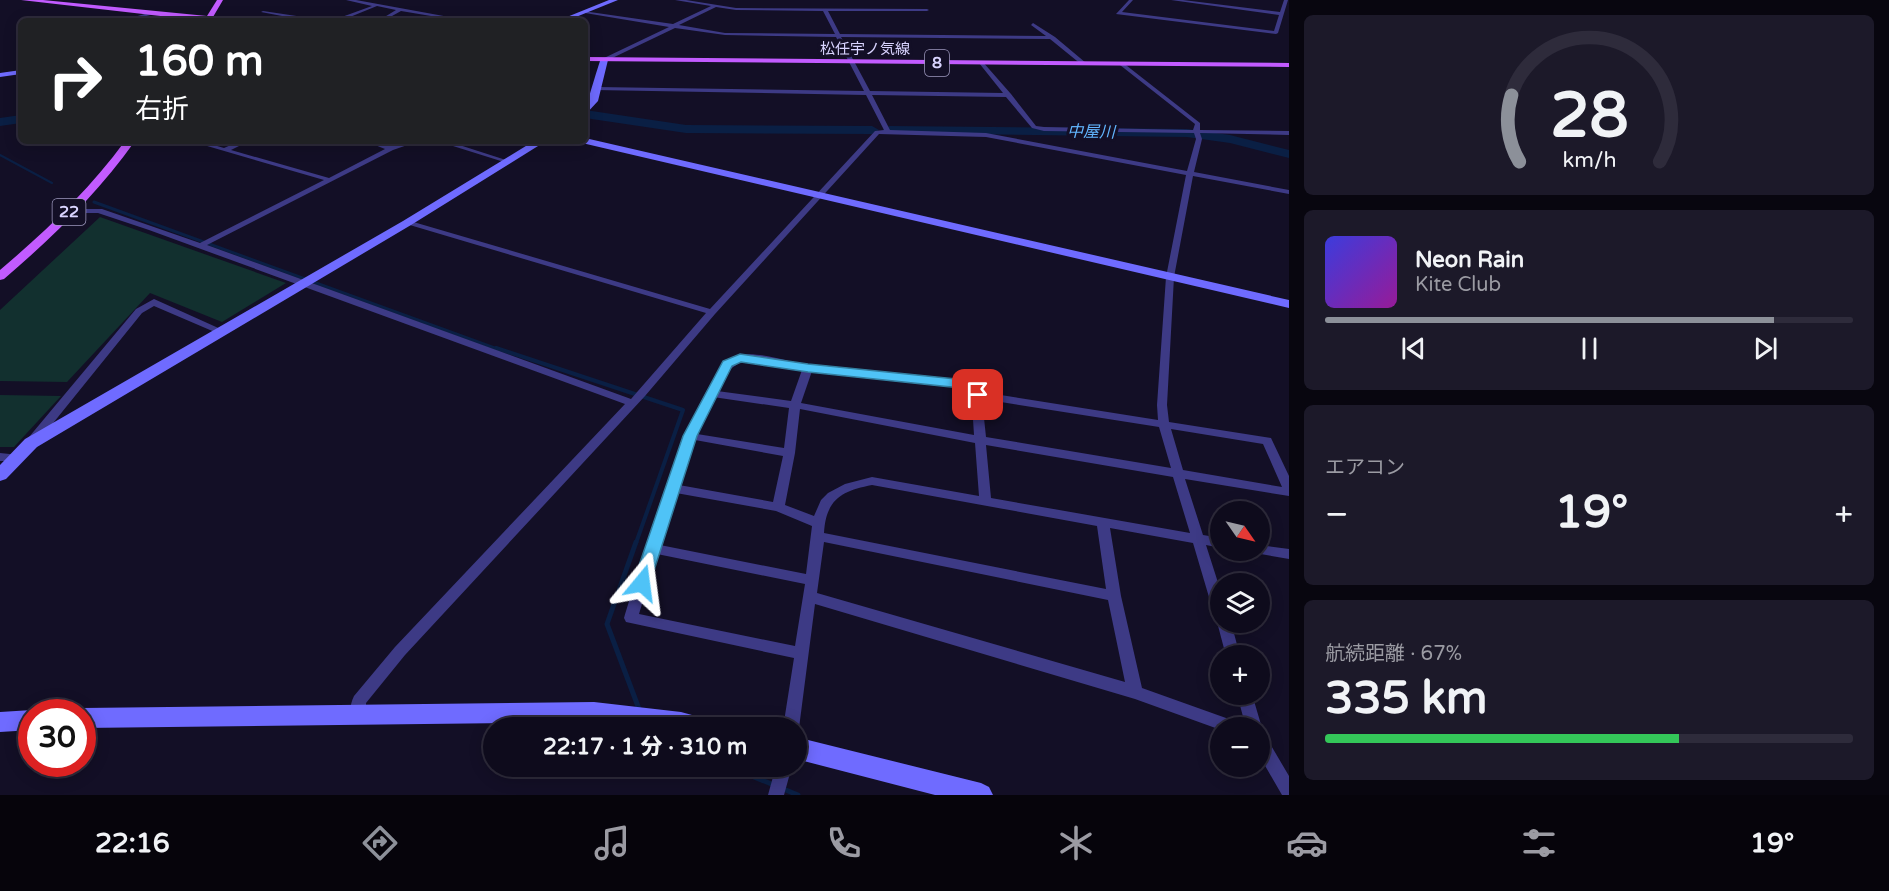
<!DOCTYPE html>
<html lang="ja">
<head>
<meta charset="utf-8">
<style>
  :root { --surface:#0e0b1c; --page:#1c1929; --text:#f1f3f6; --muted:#9b9ba3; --line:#2e2b3b; --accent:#8c9099 }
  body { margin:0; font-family:"Varela Round","Noto Sans JP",sans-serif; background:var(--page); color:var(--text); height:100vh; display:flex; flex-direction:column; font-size:22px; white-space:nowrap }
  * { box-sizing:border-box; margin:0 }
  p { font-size:20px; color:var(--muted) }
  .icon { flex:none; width:33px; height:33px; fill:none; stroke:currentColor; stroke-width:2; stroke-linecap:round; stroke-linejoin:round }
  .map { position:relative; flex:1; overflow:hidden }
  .side { display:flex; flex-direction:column; gap:15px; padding:15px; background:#08060f; width:600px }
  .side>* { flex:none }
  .top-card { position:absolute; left:18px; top:18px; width:570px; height:126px; border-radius:9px; box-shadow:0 3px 15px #0003,0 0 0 2px var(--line); background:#202124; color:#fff; overflow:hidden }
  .needle { width:39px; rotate:124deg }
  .tools { position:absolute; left:1210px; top:501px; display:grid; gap:12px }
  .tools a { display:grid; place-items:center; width:60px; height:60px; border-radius:50%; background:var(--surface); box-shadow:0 3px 15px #0003,0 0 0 2px var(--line); font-size:30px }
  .speed { position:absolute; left:18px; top:699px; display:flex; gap:12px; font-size:30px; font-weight:700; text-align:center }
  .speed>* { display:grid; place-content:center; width:78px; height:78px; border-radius:50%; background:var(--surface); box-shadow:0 3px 15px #0003,0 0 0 2px var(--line); line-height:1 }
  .speed .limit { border:9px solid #d22; background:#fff; color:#111 }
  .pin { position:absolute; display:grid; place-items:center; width:51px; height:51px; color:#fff; margin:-26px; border-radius:12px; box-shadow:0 3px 9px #0006 }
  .me { position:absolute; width:66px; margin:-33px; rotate:16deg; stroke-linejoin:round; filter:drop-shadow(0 0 4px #0008) }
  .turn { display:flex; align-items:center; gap:21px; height:126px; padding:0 18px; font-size:27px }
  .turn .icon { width:78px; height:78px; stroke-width:2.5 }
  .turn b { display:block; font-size:42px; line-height:51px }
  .big { font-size:45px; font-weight:800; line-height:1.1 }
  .side .tile { flex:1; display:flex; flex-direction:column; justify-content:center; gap:9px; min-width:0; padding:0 21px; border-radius:9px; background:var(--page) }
  .side .dial { align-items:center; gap:0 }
  .dial svg { height:156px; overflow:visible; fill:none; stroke:var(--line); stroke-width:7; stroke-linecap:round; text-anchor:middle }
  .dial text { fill:var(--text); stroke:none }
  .song { display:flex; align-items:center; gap:18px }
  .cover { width:72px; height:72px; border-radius:9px; background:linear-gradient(135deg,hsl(240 70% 55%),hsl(300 70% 35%)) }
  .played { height:6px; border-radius:3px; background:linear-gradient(90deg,var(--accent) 85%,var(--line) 85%) }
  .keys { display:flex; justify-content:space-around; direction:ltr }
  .heat { display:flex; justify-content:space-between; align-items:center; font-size:33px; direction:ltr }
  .charge { height:9px; border-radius:4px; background:linear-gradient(90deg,#34c759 67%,var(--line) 0) }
  .trip { position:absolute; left:483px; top:717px; width:324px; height:60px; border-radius:30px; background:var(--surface); box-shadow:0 3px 15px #0003,0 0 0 2px var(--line); font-weight:800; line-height:60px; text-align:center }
  .dock { display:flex; height:96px; justify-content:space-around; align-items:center; background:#06040b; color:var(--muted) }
  .dock .icon { width:42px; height:42px }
  .dock .active { color:var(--accent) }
  .dock b { font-size:27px; color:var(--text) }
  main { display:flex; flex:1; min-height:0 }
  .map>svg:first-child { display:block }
  .green { fill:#12302f }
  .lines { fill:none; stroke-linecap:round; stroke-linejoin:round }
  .stream-far3 { stroke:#0a1f44; stroke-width:2 }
  .stream-far2 { stroke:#0a1f44; stroke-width:3 }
  .stream-far1 { stroke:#0a1f44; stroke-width:4 }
  .stream { stroke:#0a1f44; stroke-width:5 }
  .river { fill:#0a1f44; fill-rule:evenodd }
  .street { fill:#3d3a85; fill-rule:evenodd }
  .secondary { fill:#6f6bff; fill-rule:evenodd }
  .primary { fill:#c25bff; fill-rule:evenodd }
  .route { fill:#4fc3f7; stroke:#337fa1; stroke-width:1.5 }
  .labels { text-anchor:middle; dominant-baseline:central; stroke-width:6; stroke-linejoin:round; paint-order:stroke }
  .far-street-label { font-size:15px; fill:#d9d4ff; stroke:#130f26 }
  .shield { fill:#130f26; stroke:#9e99be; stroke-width:1.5 }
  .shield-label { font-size:16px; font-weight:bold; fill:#d9d4ff }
  .far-water-label { font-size:16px; font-style:italic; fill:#62b6ff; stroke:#130f26 }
</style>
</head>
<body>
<main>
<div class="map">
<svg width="1289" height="795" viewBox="0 0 1289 795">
  <rect width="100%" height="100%" fill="#130f26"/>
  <!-- green -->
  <path class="green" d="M100,217L286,283L222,322L150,293L67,382L0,381V310Z
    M0,395L61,396L14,447H0Z"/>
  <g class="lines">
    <!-- stream-far3 -->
    <path class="stream-far3" d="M0,155L52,183"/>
    <!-- stream-far2 -->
    <path class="stream-far2" d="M94,202L500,350"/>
    <!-- stream-far1 -->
    <path class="stream-far1" d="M496,348L683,410L636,543"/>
    <!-- stream -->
    <path class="stream" d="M636,542L607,624L639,709
      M727,766L774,785
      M781,788L798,795"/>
    <!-- river -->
    <path class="river" d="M585,110L686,125L872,126L879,130L872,134L686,133L585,118Z
      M21,115V123L0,126V118Z
      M890,126L1187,129L1230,135L1289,150V158L1230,143L1187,137L885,133L883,130L885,127Z"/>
    <!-- street -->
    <path class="street" d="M346,0H356L471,21H461L401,11L383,21H378L396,10L377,6L345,19L349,21L319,18L301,21L303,20L261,12L263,11L310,18L319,16L339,18L372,6Z
      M675,0H686L736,8L927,9L929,10L927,11H828L840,34L1046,36L1031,25L1033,23L1055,37L1086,63V65H1082L1050,39L841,37L870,91L1003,93L979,63L982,61L1011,94L1036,126L1044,127L1193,130L1195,124L1120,65L1122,62L1200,123V130L1289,131V135L1200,133L1202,139L1194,172L1289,190V194L1193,176L1174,277L1167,405L1169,422L1271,438L1289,476V496L1185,479L1203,535L1221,538V548L1206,545L1221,592V622H1231L1240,656H1226L1217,622L1219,619L1214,614L1193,543L1110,528L1121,596L1142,688L1240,723L1242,728H1221V730L1135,699L815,604L799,728L796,733V728H783L794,658L626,622L624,618C638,573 696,364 740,355C759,351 788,362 808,365C863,372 920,377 976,382L981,385L982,392L1158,420L1157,405L1166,277L1186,175L986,137L879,134L715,314L645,396L405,655L366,703V715L363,720L358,722L353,720C349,713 350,704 354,696L395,647L625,404L149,230L98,213H70L66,211L70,209H102L200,243L324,180L190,141H200L224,148L240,141H249L231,150L329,178L385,149L365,141C375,141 380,145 389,146C396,147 409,141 419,141L393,150L207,245L631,399L706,313L403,223L404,221H410L710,309L875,131L884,130L866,95L595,90L594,89L597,87L864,91L836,37L725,35L675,28L606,61H602V59L669,27L585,13L583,11L673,24L711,6ZM716,7L736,10L823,11L835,34L725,33L679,25ZM872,95L1006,97L1032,128L1044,131L1194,133L1196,139L1187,171L986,133L890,130ZM742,361L764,363L802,370L791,401L717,391L729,370ZM812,371L971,388L974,435L801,403ZM713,397L789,408L784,448L697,434ZM982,399L1159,427L1171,468L986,437ZM800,409L975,443L979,496L872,477L845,484L828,493L821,500L814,516L785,505L795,453ZM1171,429L1263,444L1282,487L1183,470ZM695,440L783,456L773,502L679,485ZM986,445L1173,477L1190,533L991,498ZM872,485L1097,526L1106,589L824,533C826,499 842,491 872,485ZM676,493L776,511L812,526L806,574L660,545ZM824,542L1108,600L1125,682L817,593ZM657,554L805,584L795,646L639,614Z
      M1129,0H1133L1122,12L1274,31L1279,15L1171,0H1183L1280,12L1284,0H1288L1278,33L1276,34L1116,14Z
      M152,12L154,14L131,20L132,21L123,20Z
      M437,141H447L509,161L504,162Z
      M154,299L225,331L220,334L217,333L154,306L142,313L37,443H29L27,440L29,437L136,309Z
      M0,453L19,455L21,458L19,461H0Z
      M1260,545L1289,549V559L1255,553L1254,550H1260Z
      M1237,694H1252L1262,728L1260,732V728H1246Z
      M1260,735L1266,737L1289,776V795H1282L1260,757Z
      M776,766H792L784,795H768Z"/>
    <!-- secondary -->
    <path class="secondary" d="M609,0H618L566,21H557Z
      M601,58L608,60L598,101L585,115C585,108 598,67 601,58Z
      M21,70V74L0,77V73Z
      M585,138L1289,300V308L582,143L580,141H585Z
      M534,141H546L411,225L37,447L6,479L0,481V465L25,439L403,221Z
      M594,702L681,712L714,721L717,728H640L594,722L82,728V712H73L82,708Z
      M32,710L39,712H32V730L0,732V712Z
      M796,737L981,783L989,787L993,795H935L796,759Z"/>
    <!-- primary -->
    <path class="primary" d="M21,0H43L207,16L217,0H223L213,17L240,21H204Z
      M585,57L1289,63V67L585,61Z
      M125,141H135C98,193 53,237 4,279L0,280V270C46,231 89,190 125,141Z"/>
  </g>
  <!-- route -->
  <path class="route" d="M740,354L808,364L976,381L982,385L984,395L978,399L973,398L970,389L808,372L741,362L732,366L697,436L650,583L648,588L642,590L635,588L633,583L683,436L723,361Z"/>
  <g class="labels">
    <!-- far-street labels -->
    <g class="far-street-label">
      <text x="865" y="49">松任宇ノ気線</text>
    </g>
    <!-- shield labels -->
    <g class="shield">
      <rect x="925" y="50" width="24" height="26" rx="4.5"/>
      <rect x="52.5" y="199" width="33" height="26" rx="4.5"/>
    </g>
    <g class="shield-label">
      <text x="937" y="63">8</text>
      <text x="69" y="212">22</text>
    </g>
    <!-- far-water labels -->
    <g class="far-water-label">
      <text transform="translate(1091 132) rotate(1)">中屋川</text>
    </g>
  </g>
</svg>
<div class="tools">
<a><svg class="needle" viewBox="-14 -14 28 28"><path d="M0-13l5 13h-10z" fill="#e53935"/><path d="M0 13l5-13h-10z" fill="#9b9ba3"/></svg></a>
<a><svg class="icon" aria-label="layers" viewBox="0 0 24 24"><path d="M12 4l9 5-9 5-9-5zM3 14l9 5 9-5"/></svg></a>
<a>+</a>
<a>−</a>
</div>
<div class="speed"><div class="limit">30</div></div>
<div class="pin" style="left:978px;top:395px;background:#d93025"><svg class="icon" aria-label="arrive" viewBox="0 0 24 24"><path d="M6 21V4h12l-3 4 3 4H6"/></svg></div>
<svg class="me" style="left:642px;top:583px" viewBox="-20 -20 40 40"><path d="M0-17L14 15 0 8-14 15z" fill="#4fc3f7" stroke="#fff" stroke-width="4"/></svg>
<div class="trip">22:17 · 1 分 · 310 m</div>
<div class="top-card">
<div class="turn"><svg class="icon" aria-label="right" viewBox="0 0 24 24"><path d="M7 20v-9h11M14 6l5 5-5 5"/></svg><div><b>160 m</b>右折</div></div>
</div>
</div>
<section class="side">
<div class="tile dial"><svg viewBox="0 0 100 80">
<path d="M14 69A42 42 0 1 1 86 69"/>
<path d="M14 69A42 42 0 0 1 10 35" stroke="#8c9099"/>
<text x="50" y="56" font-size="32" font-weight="700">28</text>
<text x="50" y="72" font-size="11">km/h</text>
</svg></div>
<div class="tile">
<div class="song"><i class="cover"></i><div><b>Neon Rain</b><p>Kite Club</p></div></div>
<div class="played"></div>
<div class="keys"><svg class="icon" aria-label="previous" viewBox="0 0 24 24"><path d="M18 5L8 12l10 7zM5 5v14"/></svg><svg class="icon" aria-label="pause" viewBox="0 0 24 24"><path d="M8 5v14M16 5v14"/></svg><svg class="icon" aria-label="next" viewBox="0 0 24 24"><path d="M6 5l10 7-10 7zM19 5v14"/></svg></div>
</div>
<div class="tile"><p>エアコン</p>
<div class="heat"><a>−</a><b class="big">19°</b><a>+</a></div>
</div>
<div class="tile"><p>航続距離 · 67%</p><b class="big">335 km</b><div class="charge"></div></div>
</section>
</main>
<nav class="dock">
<b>22:16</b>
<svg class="icon active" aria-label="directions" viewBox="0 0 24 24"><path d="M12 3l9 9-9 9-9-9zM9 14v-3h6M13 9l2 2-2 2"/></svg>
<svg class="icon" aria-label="music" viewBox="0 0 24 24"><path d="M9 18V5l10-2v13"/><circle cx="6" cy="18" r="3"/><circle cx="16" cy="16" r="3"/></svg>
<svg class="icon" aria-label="phone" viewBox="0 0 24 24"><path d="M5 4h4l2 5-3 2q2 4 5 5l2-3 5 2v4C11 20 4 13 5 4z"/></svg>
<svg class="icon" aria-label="climate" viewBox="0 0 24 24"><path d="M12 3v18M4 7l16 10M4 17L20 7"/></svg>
<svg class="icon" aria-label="car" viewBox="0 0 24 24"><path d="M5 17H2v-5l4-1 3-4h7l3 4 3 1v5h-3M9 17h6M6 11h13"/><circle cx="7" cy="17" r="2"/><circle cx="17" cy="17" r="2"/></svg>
<svg class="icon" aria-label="filters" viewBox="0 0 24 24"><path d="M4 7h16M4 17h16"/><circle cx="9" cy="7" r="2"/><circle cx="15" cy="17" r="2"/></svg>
<b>19°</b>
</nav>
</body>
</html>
